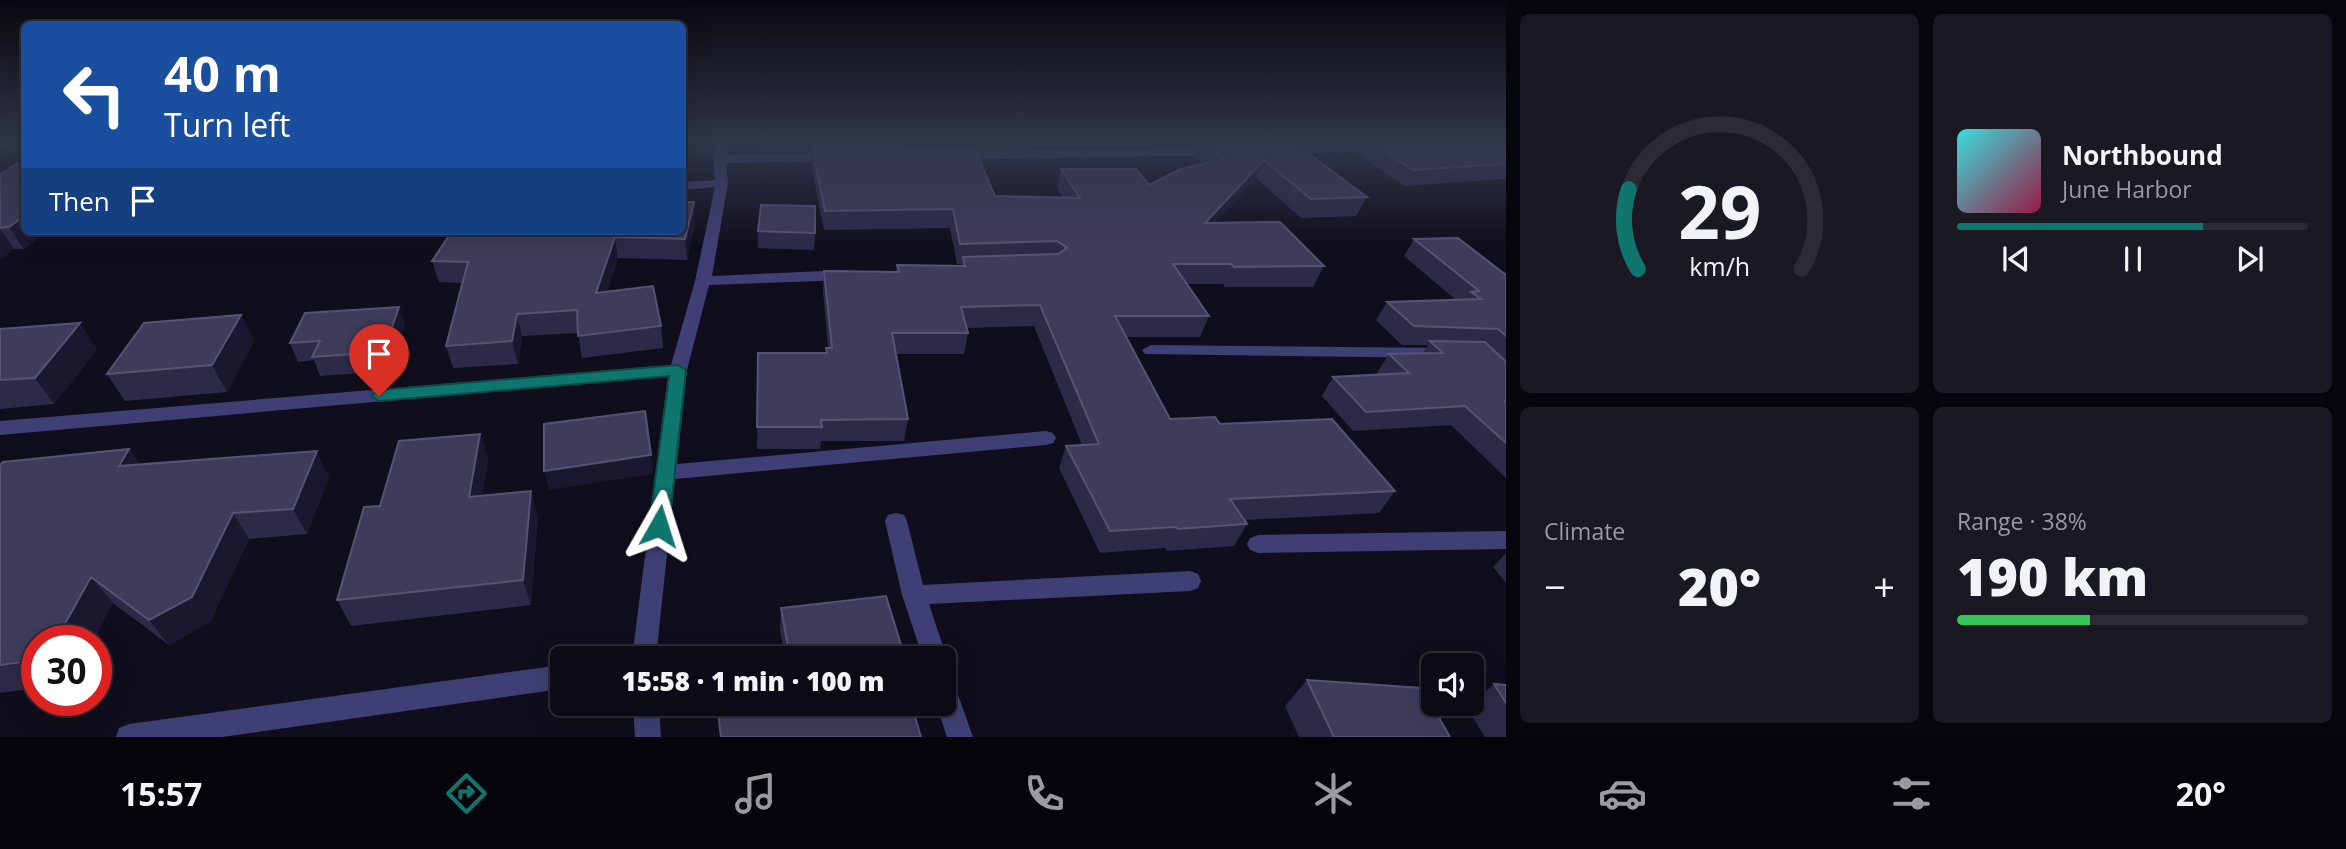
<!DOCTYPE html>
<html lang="en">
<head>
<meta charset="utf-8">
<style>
  :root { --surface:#0c0a15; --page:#1a1822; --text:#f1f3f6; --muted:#9a9aa0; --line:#2c2b34; --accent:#0f766e }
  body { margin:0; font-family:"Open Sans",sans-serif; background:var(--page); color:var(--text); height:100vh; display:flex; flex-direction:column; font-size:26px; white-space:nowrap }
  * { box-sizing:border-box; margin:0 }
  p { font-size:23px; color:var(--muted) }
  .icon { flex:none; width:38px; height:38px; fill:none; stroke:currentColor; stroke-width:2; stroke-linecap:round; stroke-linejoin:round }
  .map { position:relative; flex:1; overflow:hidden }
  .details { display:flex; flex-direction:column; gap:14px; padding:14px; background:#07060c; width:840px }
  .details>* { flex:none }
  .hud { position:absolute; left:21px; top:21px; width:665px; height:214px; border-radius:10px; box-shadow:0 7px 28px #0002,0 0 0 2px var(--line); background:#1a4fa0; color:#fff; overflow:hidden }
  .tools { position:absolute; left:1421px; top:653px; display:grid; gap:14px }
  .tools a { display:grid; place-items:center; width:63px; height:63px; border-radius:10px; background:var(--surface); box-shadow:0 7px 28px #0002,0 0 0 2px var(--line); font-size:35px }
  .speed { position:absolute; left:21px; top:625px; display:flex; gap:14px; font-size:35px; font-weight:700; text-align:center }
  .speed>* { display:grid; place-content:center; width:91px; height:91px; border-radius:50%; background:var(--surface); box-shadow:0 7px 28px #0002,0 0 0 2px var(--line); line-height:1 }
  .speed .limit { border:10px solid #d22; background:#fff; color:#111 }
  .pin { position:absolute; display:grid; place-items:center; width:60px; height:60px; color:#fff; margin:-72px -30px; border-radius:50% 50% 50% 0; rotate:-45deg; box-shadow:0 0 7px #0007 }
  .pin .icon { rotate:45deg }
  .me { position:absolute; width:77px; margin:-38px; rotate:6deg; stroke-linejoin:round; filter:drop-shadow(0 0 5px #0008) }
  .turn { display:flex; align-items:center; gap:24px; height:147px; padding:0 28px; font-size:32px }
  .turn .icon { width:91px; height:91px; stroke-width:2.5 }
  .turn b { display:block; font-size:49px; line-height:60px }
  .then { display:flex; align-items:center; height:66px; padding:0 28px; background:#0003; gap:14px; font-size:26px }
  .big { font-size:52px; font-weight:800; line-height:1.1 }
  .details .widget { flex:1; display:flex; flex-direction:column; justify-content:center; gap:10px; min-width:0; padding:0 24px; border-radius:10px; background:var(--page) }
  .details .dial { align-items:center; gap:0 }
  .dial svg { height:182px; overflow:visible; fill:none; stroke:var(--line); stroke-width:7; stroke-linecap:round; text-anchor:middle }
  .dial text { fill:var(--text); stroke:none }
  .song { display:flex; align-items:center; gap:21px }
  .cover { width:84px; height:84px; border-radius:10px; background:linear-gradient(135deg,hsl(180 70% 55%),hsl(340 70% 35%)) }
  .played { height:7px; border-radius:4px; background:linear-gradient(90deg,var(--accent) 70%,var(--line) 70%) }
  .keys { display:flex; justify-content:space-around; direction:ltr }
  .heat { display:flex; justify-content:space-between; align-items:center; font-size:38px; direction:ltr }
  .charge { height:10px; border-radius:5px; background:linear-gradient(90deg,#34c759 38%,var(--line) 0) }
  .details .tiles { flex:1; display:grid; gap:14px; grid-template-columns:repeat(2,1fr) }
  .trip { position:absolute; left:550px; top:646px; width:406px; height:70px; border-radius:10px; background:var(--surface); box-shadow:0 7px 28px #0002,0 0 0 2px var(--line); font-weight:800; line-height:70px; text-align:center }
  .tab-bar { display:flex; height:112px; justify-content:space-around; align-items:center; background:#050408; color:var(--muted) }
  .tab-bar .icon { width:49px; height:49px }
  .tab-bar .current { color:var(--accent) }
  .tab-bar b { font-size:32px; color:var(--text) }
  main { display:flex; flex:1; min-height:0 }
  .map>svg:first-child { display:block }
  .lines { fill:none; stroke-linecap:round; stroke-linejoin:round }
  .minor { fill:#3f3f75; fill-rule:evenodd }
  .wall { fill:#2d2a48 }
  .shaded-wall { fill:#1a172f }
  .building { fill:#3f3b5b; stroke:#565374; stroke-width:2 }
  .route { fill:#0f766e; stroke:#0a4d48; stroke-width:2 }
</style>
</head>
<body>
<main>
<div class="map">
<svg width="1506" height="737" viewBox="0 0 1506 737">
  <rect width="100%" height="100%" fill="#100e1c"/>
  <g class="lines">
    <!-- minor -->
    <path class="minor" d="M0,144H7L0,148Z
      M717,144H729L726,155L834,153L840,157L834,161L726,163L728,183L712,276L847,270L855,275L847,280L709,285L687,370L677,464L1046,431L1053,433L1056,438L1053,443L1046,445L675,479L656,658H632L668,376L0,435V421L671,365L695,281L715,187L682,190V182L715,180L713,159Z
      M1384,144L1388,145V151L1282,154L1276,150L1282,146Z
      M1219,148L1223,149V155L953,160L947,156L953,152Z
      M1151,345L1444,348L1453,353L1444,358L1145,354L1142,350Z
      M896,513L904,515L907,521L923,585L1190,571L1198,574L1201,581L1198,588L1190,591L929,604L947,658L943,666V658H923L902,595L885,521L888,515Z
      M1506,531V549L1258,553L1250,550L1247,544L1250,538L1258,535Z
      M562,665V689L222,737H116L119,728L129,724Z
      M943,674L952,678L973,737H947L936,704H943Z
      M633,704H659L661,737H635Z"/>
  </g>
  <!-- wall -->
  <path class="wall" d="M760,144H896L895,145L904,150L995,196L1063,198L1057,187L1061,169L1149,185L1202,164L1196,157L1200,145H1183L1182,144H1296L1367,197L1356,216L1301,218L1256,178L1215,223L1324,266L1313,287H1225L1223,284H1187L1209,316L1200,337H1126L1170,419L1220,424L1395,491L1379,513L1244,520L1247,524L1234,546L1167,551L1165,548L1100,553L1059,468L1066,446L1082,445L1034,326L967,328L968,333L964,354H896L908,419L904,441H821L820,449H757L758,353H826V348H828L823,291L824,271L896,272L897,265L961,266L962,264H957L950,228L824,230L811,164L812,151L760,152Z
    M1363,144H1506V176L1504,179L1404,186L1358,154Z
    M0,175L24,231H47L24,249H14L0,260Z
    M695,222L687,260L618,258L607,292L661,326L663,348L582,358L578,333L522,336L518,364L453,368L446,346L462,283L439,282L432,261Z
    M758,231L815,233L814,250L758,248Z
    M1414,239L1506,275V478L1451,425L1353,431L1322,396L1333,377L1379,375L1377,373L1389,354L1422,353L1428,345H1402L1376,320L1387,302L1456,300L1404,256Z
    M399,307L405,325L395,354L369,356L362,373L320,376L314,360L298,362L290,343Z
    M241,315L254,341L227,392L125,401L107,374Z
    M0,329L97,349L54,404L0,409Z
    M480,434L488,459L482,496L538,517L531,605L351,626L337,600L380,506Z
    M129,449L140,464L329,477L307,534L249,539L210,622L169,645L113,603L93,640H37V688L0,693V465Z
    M1506,553V583L1493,567Z
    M781,608L905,658H785L780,630Z
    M1307,680L1450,737H1299L1285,706Z
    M1494,684L1506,685V737H1485L1467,708Z"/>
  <!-- shaded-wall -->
  <path class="shaded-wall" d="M1264,160L1256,178L1198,242L1205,223Z
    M694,202L695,222L687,260L685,239Z
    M24,216V231H47L24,249L9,227Z
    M0,228L14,249L0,260Z
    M615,237L618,258L600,315L596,293Z
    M399,307L405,325L395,354L389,336Z
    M517,314L522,336L518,364L512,341Z
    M241,315L254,341L227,392L212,365Z
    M80,323L97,349L54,404L35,378Z
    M362,338L369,356L362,373L355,354Z
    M480,434L488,459L478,523L469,497Z
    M129,449L147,474L119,466Z
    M317,451L329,477L307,534L293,509Z
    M651,455L653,474L549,490L544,471Z
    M531,491L538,517L531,605L523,580Z
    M233,513L249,539L210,622L169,645L149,620Z
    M91,577L113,603L93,640H56Z"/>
  <!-- building -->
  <path class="building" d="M1207,144H1296L1367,197L1311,199L1264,160L1205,223L1280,222L1324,266L1234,267L1231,264H1173L1209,316H1115L1170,419L1215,417L1220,424L1332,419L1395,491L1230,499L1247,524L1178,529L1176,527L1110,531L1066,446L1099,444L1040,305L961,307L968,333H892L908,419L821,420L822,427H757L758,353H827L826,348H832L824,271L899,272L897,265L965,266L963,257L1058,254L1067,248L1057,241L960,244L953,209L825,211L812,146L902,145L904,150H975L995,196L1080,198L1061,169H1136L1149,185L1181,169L1223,159Z
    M1373,144H1506V164L1413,170Z
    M24,159V216L9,227L0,228V175Z
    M682,202H694L685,239L615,237L596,293L653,286L661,326L578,336L577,310L517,314L512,341L446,346L468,262L432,261L452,231H682Z
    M761,205L815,206V233L758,231Z
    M1458,238L1506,275V336L1498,329L1414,326L1387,302L1481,299L1471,292L1479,291L1414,239Z
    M399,307L389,336L362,338L355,354L312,357L320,341L290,343L305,313Z
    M241,315L212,365L107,374L144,323Z
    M80,323L35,378L0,380V329Z
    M1430,341L1485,342L1506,362V401H1504L1506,402V443L1465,406L1366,412L1333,377L1409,373L1389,354L1443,353Z
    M645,411L651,455L544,471V424Z
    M480,434L469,497L531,491L523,580L337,600L364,507L380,506L399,441Z
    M129,449L119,466L317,451L293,509L233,513L192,597L149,620L91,577L56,640H37V660L0,665V465L3,462Z
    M886,596L905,658H790L781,608Z
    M1307,680L1422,688L1450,737H1334Z
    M1494,684L1506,685V703Z
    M717,704H911L921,737H721Z"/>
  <!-- sky -->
  <linearGradient id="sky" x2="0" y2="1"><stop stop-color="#09080f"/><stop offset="0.58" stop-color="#31364b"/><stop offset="1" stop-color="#31364b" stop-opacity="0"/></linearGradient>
  <rect width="1506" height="247" fill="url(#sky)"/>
  <!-- route -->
  <path class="route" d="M678,365L686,370L669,526L666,531L659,533L652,531L649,526L669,376L379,401L371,396L379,390Z"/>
</svg>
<div class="tools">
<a><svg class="icon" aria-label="sound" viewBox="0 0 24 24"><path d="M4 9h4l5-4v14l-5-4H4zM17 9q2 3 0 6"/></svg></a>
</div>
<div class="speed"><div class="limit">30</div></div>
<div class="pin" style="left:379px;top:396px;background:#d93025"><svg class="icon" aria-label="arrive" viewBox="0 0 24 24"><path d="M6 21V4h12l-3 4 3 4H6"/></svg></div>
<svg class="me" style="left:659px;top:526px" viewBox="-20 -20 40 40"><path d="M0-17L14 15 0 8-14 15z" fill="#0f766e" stroke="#fff" stroke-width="4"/></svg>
<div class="trip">15:58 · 1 min · 100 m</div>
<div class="hud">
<div class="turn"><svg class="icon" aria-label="left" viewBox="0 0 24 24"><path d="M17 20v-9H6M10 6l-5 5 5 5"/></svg><div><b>40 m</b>Turn left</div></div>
<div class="then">Then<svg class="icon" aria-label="arrive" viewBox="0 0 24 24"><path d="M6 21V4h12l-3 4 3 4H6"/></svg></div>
</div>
</div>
<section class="details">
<div class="tiles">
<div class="widget dial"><svg viewBox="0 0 100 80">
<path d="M14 69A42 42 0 1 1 86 69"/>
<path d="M14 69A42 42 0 0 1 10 34" stroke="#0f766e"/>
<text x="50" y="56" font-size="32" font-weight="700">29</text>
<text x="50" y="72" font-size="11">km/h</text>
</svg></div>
<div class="widget">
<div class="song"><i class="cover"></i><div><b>Northbound</b><p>June Harbor</p></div></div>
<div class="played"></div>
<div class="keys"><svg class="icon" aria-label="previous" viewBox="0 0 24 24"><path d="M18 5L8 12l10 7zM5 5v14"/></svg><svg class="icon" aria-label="pause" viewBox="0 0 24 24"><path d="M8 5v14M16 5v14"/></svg><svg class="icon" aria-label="next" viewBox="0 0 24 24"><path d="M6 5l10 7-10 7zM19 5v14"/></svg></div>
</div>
<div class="widget"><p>Climate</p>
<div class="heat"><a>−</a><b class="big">20°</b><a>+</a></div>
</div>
<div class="widget"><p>Range · 38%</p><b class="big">190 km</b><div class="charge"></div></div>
</div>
</section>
</main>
<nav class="tab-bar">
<b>15:57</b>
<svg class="icon current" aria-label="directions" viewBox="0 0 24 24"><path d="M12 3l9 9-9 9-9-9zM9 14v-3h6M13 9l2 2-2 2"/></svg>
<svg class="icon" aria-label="music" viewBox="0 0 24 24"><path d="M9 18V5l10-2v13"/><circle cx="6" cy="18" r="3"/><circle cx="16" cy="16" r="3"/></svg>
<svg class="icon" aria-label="phone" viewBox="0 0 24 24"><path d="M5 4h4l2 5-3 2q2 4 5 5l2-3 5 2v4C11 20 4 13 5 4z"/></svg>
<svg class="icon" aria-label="climate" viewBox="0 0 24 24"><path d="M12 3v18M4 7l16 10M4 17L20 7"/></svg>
<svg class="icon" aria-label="car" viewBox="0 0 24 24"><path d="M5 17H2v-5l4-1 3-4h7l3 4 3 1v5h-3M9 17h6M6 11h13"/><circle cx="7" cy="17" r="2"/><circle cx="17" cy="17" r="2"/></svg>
<svg class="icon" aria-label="filters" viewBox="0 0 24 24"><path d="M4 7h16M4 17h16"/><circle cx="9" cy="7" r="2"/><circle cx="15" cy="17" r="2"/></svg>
<b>20°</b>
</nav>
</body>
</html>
